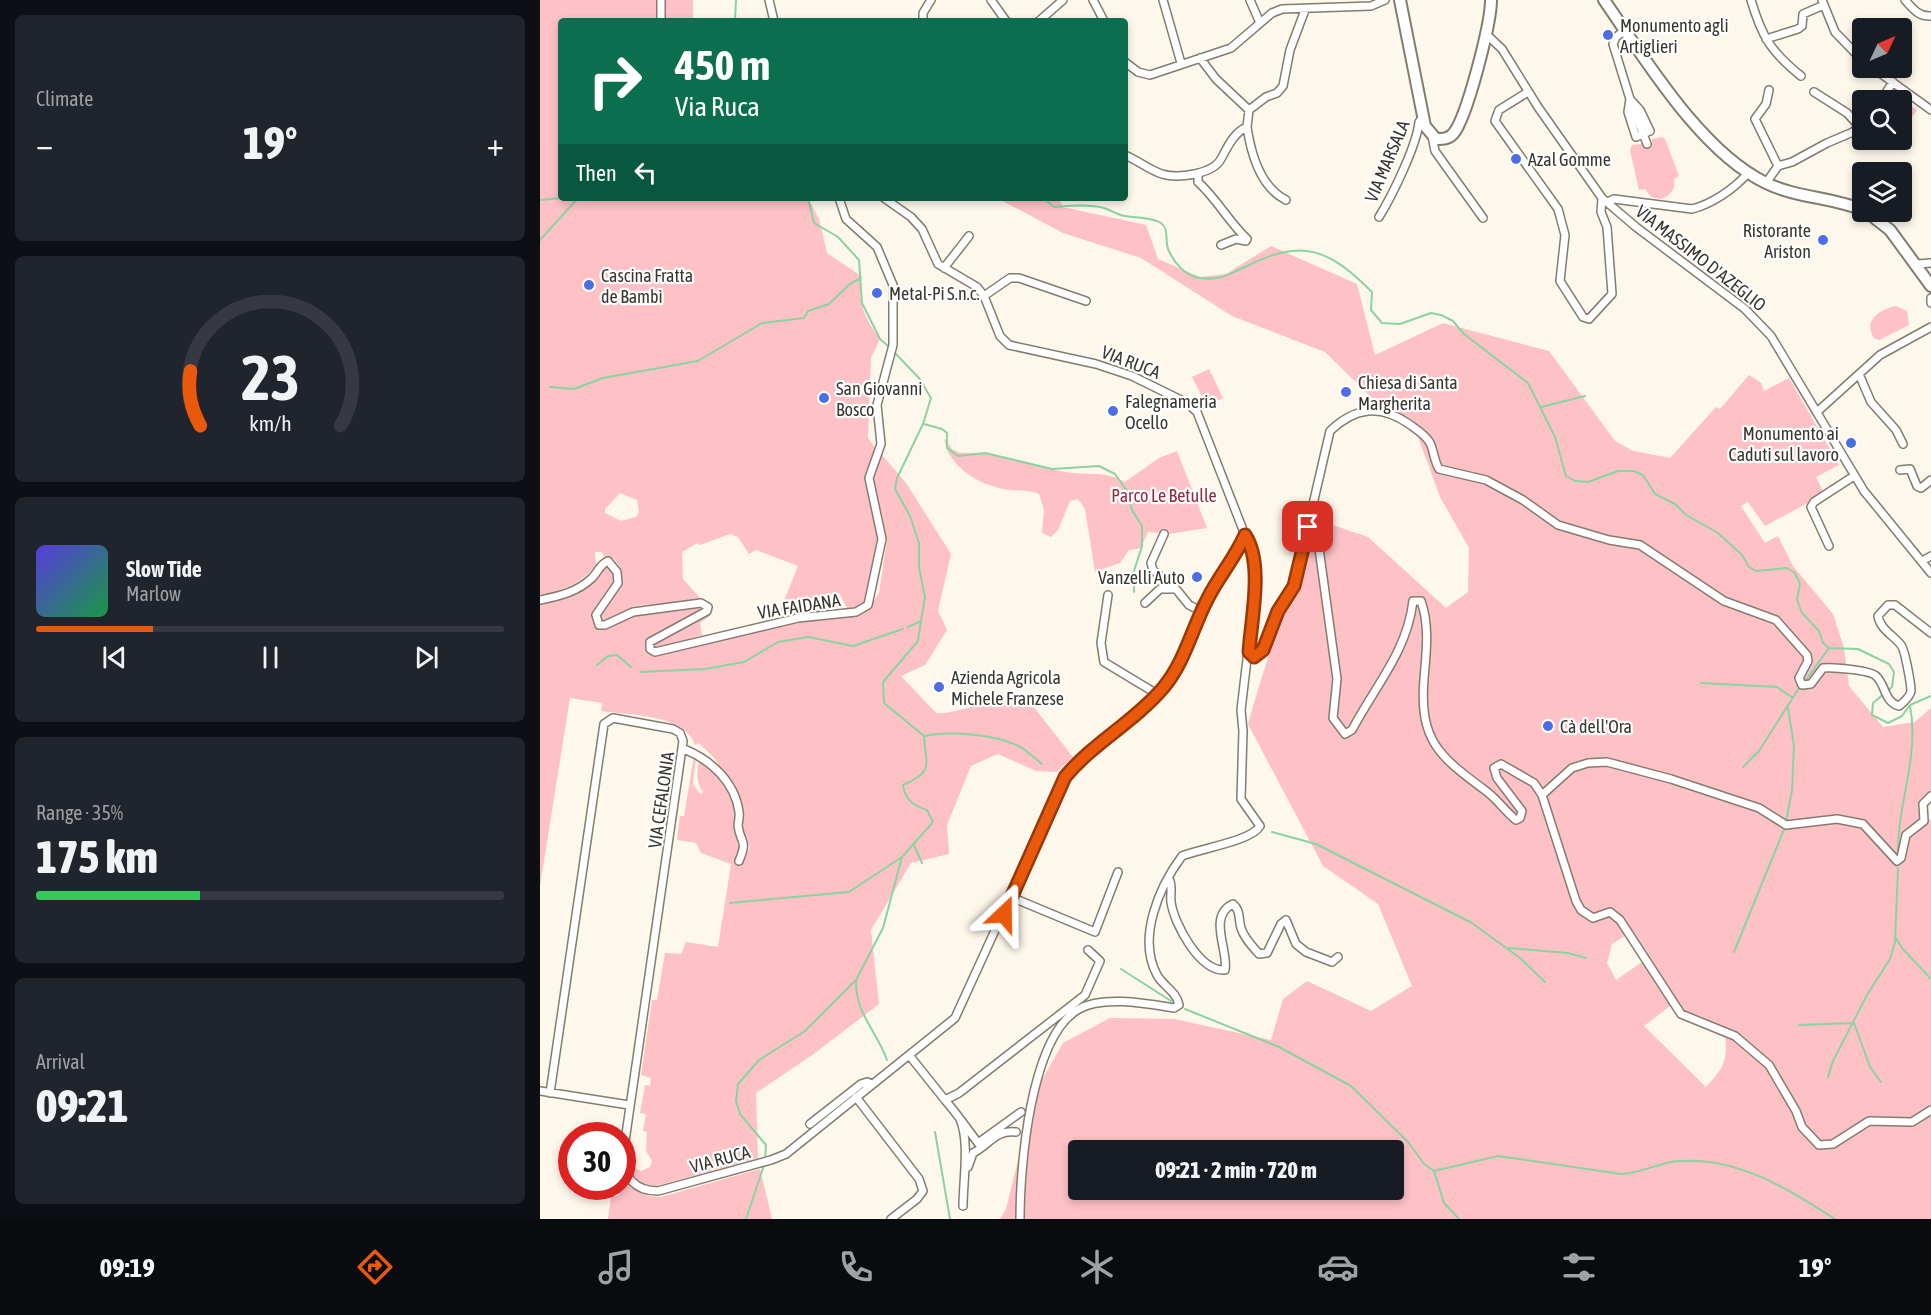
<!DOCTYPE html>
<html lang="en">
<head>
<meta charset="utf-8">
<style>
  :root { --surface:#171b24; --page:#20242c; --text:#f1f3f6; --muted:#9ea1a6; --line:#363941; --accent:#ea580c }
  body { margin:0; font-family:"Asap Condensed",sans-serif; background:var(--page); color:var(--text); height:100vh; display:flex; flex-direction:column; font-size:22px; white-space:nowrap }
  * { box-sizing:border-box; margin:0 }
  p { font-size:20px; color:var(--muted) }
  .icon { flex:none; width:33px; height:33px; fill:none; stroke:currentColor; stroke-width:2; stroke-linecap:round; stroke-linejoin:round }
  .map { position:relative; flex:1; overflow:hidden }
  .details { display:flex; flex-direction:column; gap:15px; padding:15px; background:#0d0f14; width:540px }
  .details>* { flex:none }
  .banner { position:absolute; left:18px; top:18px; width:570px; height:183px; border-radius:6px; box-shadow:0 3px 9px #0003; background:#0b6e4f; color:#fff; overflow:hidden }
  .needle { width:39px; rotate:46deg }
  .fabs { position:absolute; left:1312px; top:18px; display:grid; gap:12px }
  .fabs a { display:grid; place-items:center; width:60px; height:60px; border-radius:6px; background:var(--surface); box-shadow:0 3px 9px #0003; font-size:30px }
  .speed { position:absolute; left:18px; top:1122px; display:flex; gap:12px; font-size:30px; font-weight:700; text-align:center }
  .speed>* { display:grid; place-content:center; width:78px; height:78px; border-radius:50%; background:var(--surface); box-shadow:0 3px 9px #0003; line-height:1 }
  .speed .limit { border:9px solid #d22; background:#fff; color:#111 }
  .pin { position:absolute; display:grid; place-items:center; width:51px; height:51px; color:#fff; margin:-26px; border-radius:12px; box-shadow:0 3px 9px #0006 }
  .me { position:absolute; width:66px; margin:-33px; rotate:23deg; stroke-linejoin:round; filter:drop-shadow(0 0 4px #0008) }
  .turn { display:flex; align-items:center; gap:21px; height:126px; padding:0 18px; font-size:27px }
  .turn .icon { width:78px; height:78px; stroke-width:2.5 }
  .turn b { display:block; font-size:42px; line-height:51px }
  .then { display:flex; align-items:center; height:57px; padding:0 18px; background:#0003; gap:12px; font-size:22px }
  .big { font-size:45px; font-weight:800; line-height:1.1 }
  .details .widget { flex:1; display:flex; flex-direction:column; justify-content:center; gap:9px; min-width:0; padding:0 21px; border-radius:9px; background:var(--page) }
  .details .dial { align-items:center; gap:0 }
  .dial svg { height:156px; overflow:visible; fill:none; stroke:var(--line); stroke-width:7; stroke-linecap:round; text-anchor:middle }
  .dial text { fill:var(--text); stroke:none }
  .song { display:flex; align-items:center; gap:18px }
  .cover { width:72px; height:72px; border-radius:9px; background:linear-gradient(135deg,hsl(250 70% 55%),hsl(140 70% 35%)) }
  .played { height:6px; border-radius:3px; background:linear-gradient(90deg,var(--accent) 25%,var(--line) 25%) }
  .keys { display:flex; justify-content:space-around; direction:ltr }
  .heat { display:flex; justify-content:space-between; align-items:center; font-size:33px; direction:ltr }
  .charge { height:9px; border-radius:4px; background:linear-gradient(90deg,#34c759 35%,var(--line) 0) }
  .trip { position:absolute; left:528px; top:1140px; width:336px; height:60px; border-radius:6px; background:var(--surface); box-shadow:0 3px 9px #0003; font-weight:800; line-height:60px; text-align:center }
  .dock { display:flex; height:96px; justify-content:space-around; align-items:center; background:#090b0e; color:var(--muted) }
  .dock .icon { width:42px; height:42px }
  .dock .on { color:var(--accent) }
  .dock b { font-size:27px; color:var(--text) }
  main { display:flex; flex:1; min-height:0 }
  .map>svg:first-child { display:block }
  .green { fill:#fdc1c6; fill-rule:evenodd }
  .lines { fill:none; stroke-linecap:round; stroke-linejoin:round }
  .stream { stroke:#89d4a0; stroke-width:2 }
  .street-casing { stroke:#847c6e; stroke-width:10 }
  .secondary-casing { stroke:#847c6e; stroke-width:14 }
  .street { stroke:#fff; stroke-width:7 }
  .secondary { stroke:#fff; stroke-width:10 }
  .route-casing { stroke:#983908; stroke-width:15 }
  .route { stroke:#ea580c; stroke-width:10 }
  .poi-dot { fill:#4d6ee2; stroke:#fff; stroke-width:2 }
  .labels { text-anchor:middle; dominant-baseline:central; stroke-width:4.5; stroke-linejoin:round; paint-order:stroke }
  .poi-label { font-size:18px; fill:#393630; stroke:#fff; text-anchor:start }
  .street-label { font-size:18px; fill:#393630; stroke:#fff }
  .park-label { font-size:18px; fill:#902b3f; stroke:#fff }
</style>
</head>
<body>
<main>
<section class="details">
<div class="widget"><p>Climate</p>
<div class="heat"><a>−</a><b class="big">19°</b><a>+</a></div>
</div>
<div class="widget dial"><svg viewBox="0 0 100 80">
<path d="M14 69A42 42 0 1 1 86 69"/>
<path d="M14 69A42 42 0 0 1 9 41" stroke="#ea580c"/>
<text x="50" y="56" font-size="32" font-weight="700">23</text>
<text x="50" y="72" font-size="11">km/h</text>
</svg></div>
<div class="widget">
<div class="song"><i class="cover"></i><div><b>Slow Tide</b><p>Marlow</p></div></div>
<div class="played"></div>
<div class="keys"><svg class="icon" aria-label="previous" viewBox="0 0 24 24"><path d="M18 5L8 12l10 7zM5 5v14"/></svg><svg class="icon" aria-label="pause" viewBox="0 0 24 24"><path d="M8 5v14M16 5v14"/></svg><svg class="icon" aria-label="next" viewBox="0 0 24 24"><path d="M6 5l10 7-10 7zM19 5v14"/></svg></div>
</div>
<div class="widget"><p>Range · 35%</p><b class="big">175 km</b><div class="charge"></div></div>
<div class="widget"><p>Arrival</p><b class="big">09:21</b></div>
</section>
<div class="map">
<svg width="1391" height="1219" viewBox="0 0 1391 1219">
  <rect width="100%" height="100%" fill="#fef7eb"/>
  <!-- green -->
  <path class="green" d="M0,0H153V21H21V198H268L279,219L287,253L321,276C318,304 324,317 340,339L331,358L328,438L336,449L324,477L339,541L327,600L321,607L308,610L299,593L281,604L284,615L258,613L237,618L258,566L216,550L209,554L198,537L190,534L160,545L158,543L142,552L143,579L162,600L94,606L63,623L58,617C72,599 93,581 74,559L64,557L62,552H55L56,565C41,584 23,590 0,595ZM80,493L97,500L99,512L96,517L81,521L65,513V509Z
    M1353,92L1377,110L1362,130V100H1346Z
    M1122,137L1125,139L1139,176L1134,179C1136,189 1130,196 1121,199L1111,197L1105,189L1099,190L1090,150L1092,145L1112,143V139Z
    M457,198H519L523,207L606,225L618,259L660,277L686,274L731,246L817,284L835,355L903,323L1009,351L1075,441L1093,451L1130,458L1176,407L1180,409L1209,375L1221,383L1224,391L1249,378L1299,465L1276,477L1284,494L1225,526L1208,502L1201,506L1225,543L1238,536L1253,566L1293,614L1304,648L1309,686L1343,727L1375,722L1391,708V798L1385,804L1388,820H1391V1219H460L466,1209L495,1092L523,1043L570,1018L634,1019L731,1040L743,999L767,981L831,1011L872,986L838,904L783,866L708,724C727,655 753,588 769,517L828,537L906,608L928,592L929,548L900,497L876,431L834,400L785,352L692,316L601,258L523,233ZM1086,935L1102,962L1076,980L1067,963L1072,944ZM1130,1006L1140,1016L1185,1034C1188,1061 1184,1067 1166,1087L1104,1026ZM538,1150H854V1190H538Z
    M1356,306L1367,311L1369,325L1339,340L1334,338C1323,321 1338,310 1356,306Z
    M669,369L683,398L667,406L652,377Z
    M404,438L413,450L420,453C456,451 491,466 526,472C547,476 565,470 585,482L619,458L637,451L667,528L629,534L608,532L601,548L589,550L580,563L555,572L545,509L538,499L530,501L518,530L511,537L502,533L504,510L499,494C489,490 481,491 471,490C442,487 408,468 404,438Z
    M342,455L366,483L411,554L398,611L407,630L385,665L361,676L396,713C409,716 449,700 465,699C472,698 481,701 489,701L533,757L517,772L496,771L458,754L431,766L407,825L409,854L371,863L331,930L339,1004L275,1053L216,1093L218,1158L116,1186C100,1185 92,1177 88,1161L91,1159L94,1168L101,1171L110,1167L112,1161L106,1151L107,1132L103,1131L106,1114L100,1113L105,1085L110,1086L111,1078L101,1075L112,1000H117L125,953L141,954L146,942L178,947L191,864L161,853L156,843L137,840L140,816H144L154,756H156L153,784L160,794L163,792C155,780 157,771 160,757C182,766 207,826 203,848C201,854 197,860 196,866L202,863L210,847L202,829L201,800L175,759L159,743L155,745C146,714 88,715 61,711L62,703L30,698L0,886V602C33,596 45,590 67,564L75,573L76,582L54,612L55,624L65,628L93,616L161,606L165,609L109,639L106,648L114,656L254,621L315,616L329,608L339,593L347,540L332,478Z
    M168,613L171,615L160,623L162,635L117,650L113,648L114,643Z
    M220,1169L232,1219H68L71,1196H78L79,1188H85L86,1185L109,1196L121,1197Z"/>
  <g class="lines">
    <!-- stream -->
    <path class="stream" d="M195,21L196,0
      M268,198L274,223L298,237L319,260L322,303L340,339L349,347
      M503,198L514,207C530,206 548,204 564,208C571,210 577,215 585,216C596,218 612,217 621,223C629,229 625,240 628,249C634,263 645,276 660,278C681,281 689,274 707,266C763,238 789,249 832,292L831,310L842,323L860,324L891,313L901,315L913,321L924,334L988,383L1015,437L1026,476L1035,481L1048,482L1078,471H1094L1103,475L1115,494L1135,504L1146,515L1178,533L1202,555L1209,567L1216,571L1247,568L1255,573L1260,584L1257,600L1262,613L1279,631L1283,643L1289,648L1318,649L1349,664L1354,672L1352,687L1333,703L1332,715L1348,723L1362,716L1370,705L1391,696
      M0,200L22,198
      M0,240L38,198
      M10,387L34,389L63,378L158,361L222,323L264,318L268,311L289,304L310,284L321,278
      M1001,407L1045,396
      M384,424L402,429L407,433V448L418,456L445,453L512,469L559,466L575,474L587,491L592,510L602,526V546L594,571V592
      M368,627L381,621
      M57,665L68,656L77,655L91,667
      M100,672L165,669L204,662L238,642L268,637L313,646L363,629
      M1265,681L1289,648
      M1161,683L1237,687L1253,698
      M385,736C409,731 457,734 480,747C488,751 495,759 502,764
      M1203,767L1219,751L1259,688
      M1246,822L1252,790L1254,746L1248,708
      M732,832L776,844L932,923L980,958L1005,982
      M374,845L382,863
      M1358,857C1356,807 1380,757 1370,706
      M309,892L362,857
      M190,903L308,892
      M1356,938L1362,948L1391,979
      M969,948L1028,953L1046,958
      M1194,952L1245,827
      M581,969L631,1001
      M316,980C315,1013 336,1030 347,1060
      M645,1009L739,1047L811,1086L869,1143L884,1164L894,1171L904,1203L919,1219
      M1259,1025L1314,1023L1330,1067L1341,1082
      M1288,1077L1293,1061L1327,995L1350,959L1355,942L1358,868
      M395,1132L410,1219
      M225,1159L226,1145L200,1114L196,1101L198,1084L219,1060L265,1031L316,980L343,928L362,857L393,822L387,810C374,806 365,800 363,785C394,771 386,767 384,736L344,703L343,682L378,641L381,621L385,597L379,568V543L370,516L355,489L357,478L383,424L391,398L379,378L353,351
      M894,1171L958,1156L1081,1174C1102,1173 1120,1162 1140,1161C1198,1157 1248,1189 1295,1219
      M206,1219L224,1165"/>
    <!-- street casing -->
    <g class="street-casing">
      <path id="street" d="M229,0L234,21
        M451,0L466,21
        M553,0L564,21
        M623,0L641,63
        M710,0L720,23
        M1211,0C1222,37 1231,52 1261,76
        M1282,0L1295,32L1323,61
        M1365,0C1373,9 1379,17 1391,16
        M121,18V0
        M383,21V13L391,0
        M499,21L523,0
        M1085,30L1076,37L1073,44L1090,99L1088,112L1096,137L1110,131L1100,110L1090,99
        M945,33L962,49L998,107L1062,198L1096,227L1205,309L1231,336L1324,491L1391,573
        M1226,39L1258,29L1262,26L1263,14L1284,5
        M660,58L676,79L709,110
        M585,62L598,72L610,75L691,48L732,13L742,9L831,6L845,0
        M1333,68L1391,110
        M1229,90L1226,104L1215,119L1238,166
        M988,92L959,110L955,121L1018,209L1025,235L1020,281L1043,317L1049,319L1072,294L1067,227L1061,212L1062,198
        M1274,92L1307,113L1319,126
        M1341,100L1353,82
        M1092,105L1107,144
        M707,127C711,154 720,187 746,200
        M892,136L895,151L943,218
        M585,155C597,160 611,171 622,174C638,179 673,174 681,159C687,148 694,132 707,127L709,110L726,97L737,93L743,86L750,50L765,10
        M658,173V182C677,199 688,221 707,239L706,241L696,239L681,245
        M1226,183L1238,166L1252,162L1287,143L1313,132L1323,122
        M1068,202L1074,199L1152,209C1172,204 1194,189 1208,173
        M839,217C852,196 877,145 879,122L883,117
        M1377,264L1391,263
        M404,268L429,236
        M444,296L470,278H479L546,301
        M1391,298V303
        M1319,374L1331,402L1356,430L1363,444
        M1277,412L1340,355L1391,327
        M1360,470L1370,469L1377,486L1381,488L1391,480
        M768,527L775,529L778,541L797,679L793,718L805,734L812,730C835,686 867,652 873,601H881C890,626 886,654 884,679C879,741 899,756 946,791C957,799 965,811 976,820L980,818L982,811L957,778L954,768L961,764L994,783L1002,795L1036,901L1041,910L1053,918L1070,912L1080,920L1141,1014L1195,1036L1229,1065L1256,1111L1262,1127L1279,1145L1293,1144L1329,1121L1372,1122L1391,1110
        M624,534L611,563L613,570L636,589
        M1289,546L1271,507L1274,502L1314,476
        M1382,561L1391,556
        M568,595L561,643L564,662L617,694
        M0,600C20,596 37,592 52,578C58,572 60,564 68,561L77,572L78,583L56,615L59,625H65L93,612L161,603L168,607L167,611L110,642V649L115,652L258,618L316,612L328,605L342,539L329,478L341,444L337,405L353,345V285L337,247L306,219L299,198
        M605,603L620,589H636L649,605L661,611
        M710,655L714,657L723,650L738,611L754,586L790,431C815,407 840,404 869,424C876,429 886,435 890,443C894,451 894,461 899,469L946,480L983,500L1018,525L1069,540L1100,545L1184,601L1236,620L1267,655L1268,661L1259,678L1262,685L1271,684L1283,668C1292,667 1330,670 1336,676C1346,685 1344,702 1359,706C1364,702 1370,697 1371,691C1371,684 1365,650 1361,645C1353,635 1340,629 1338,616L1348,605H1355L1391,633
        M144,749C171,760 195,782 199,812C200,817 198,822 198,826C201,845 208,839 199,861
        M1002,795L1032,768L1048,763L1067,762L1131,779L1219,808L1246,825L1297,819L1323,824L1357,861L1361,858L1366,835L1384,821L1383,804L1391,796
        M629,879C633,886 630,894 631,902C634,924 660,972 685,970C689,951 667,916 693,904C701,911 698,918 701,928C704,938 712,946 719,954L727,953L741,924L746,920L756,944L766,952L792,962L798,957
        M471,897L555,932L578,872
        M369,1055L405,1100L419,1093L545,995L560,961L548,950
        M0,1091L89,1105
        M10,1093L64,724L73,718L133,729L140,733L143,741L83,1155C83,1177 95,1191 118,1191L231,1160L246,1154L415,1018L525,777C553,743 594,722 623,688C645,662 652,628 668,598C679,577 695,558 705,535L657,412L647,403L592,376L556,364L469,345L460,336L444,296L437,287L398,264L382,229L371,217L344,198
        M316,1097L379,1179L383,1191L377,1199L351,1219
        M405,1100C410,1106 416,1113 420,1119C430,1142 423,1181 423,1206
        M421,1120L438,1143L481,1112
        M270,1124L321,1084L327,1082L332,1084
        M428,1167L433,1153C449,1145 456,1129 476,1132
        M480,1219C480,1168 490,1036 539,1009C563,995 609,1004 634,1008L639,1005C637,992 623,986 617,975C597,938 619,887 642,856C658,849 712,841 720,826L701,799L703,731L701,710L714,600L713,550L705,535"/>
    </g>
    <!-- secondary casing -->
    <g class="secondary-casing">
      <path id="secondary" d="M860,0L885,126L896,139C903,139 908,139 913,134C927,118 951,23 951,0
        M1064,0C1105,59 1161,152 1226,183C1257,198 1291,197 1323,210
        M1327,212L1350,230L1391,286"/>
    </g>
    <!-- street -->
    <use href="#street" class="street"/>
    <!-- secondary -->
    <use href="#secondary" class="secondary"/>
  </g>
  <g class="lines">
    <!-- route casing -->
    <g class="route-casing">
      <path id="route" d="M464,914L525,777C553,743 594,722 623,688C645,662 652,628 668,598C679,576 695,558 705,535C724,563 711,620 709,652L714,657L723,650L738,611L754,586L768,527"/>
    </g>
    <!-- route -->
    <use href="#route" class="route"/>
  </g>
  <!-- markers -->
  <g class="poi-dot">
    <circle cx="1068" cy="35" r="6"/>
    <circle cx="976" cy="159" r="6"/>
    <circle cx="1283" cy="240" r="6"/>
    <circle cx="49" cy="285" r="6"/>
    <circle cx="337" cy="293" r="6"/>
    <circle cx="806" cy="392" r="6"/>
    <circle cx="284" cy="398" r="6"/>
    <circle cx="573" cy="411" r="6"/>
    <circle cx="1311" cy="443" r="6"/>
    <circle cx="657" cy="577" r="6"/>
    <circle cx="399" cy="687" r="6"/>
    <circle cx="1008" cy="726" r="6"/>
  </g>
  <g class="labels">
    <!-- poi labels -->
    <g class="poi-label">
      <text x="1080" y="25">Monumento agli<tspan x="1080" dy="21">Artiglieri</tspan></text>
      <text x="988" y="159">Azal Gomme</text>
      <text x="1271" y="230" text-anchor="end">Ristorante<tspan x="1271" dy="21">Ariston</tspan></text>
      <text x="61" y="275">Cascina Fratta<tspan x="61" dy="21">de Bambì</tspan></text>
      <text x="349" y="293">Metal-Pi S.n.c.</text>
      <text x="818" y="382">Chiesa di Santa<tspan x="818" dy="21">Margherita</tspan></text>
      <text x="296" y="388">San Giovanni<tspan x="296" dy="21">Bosco</tspan></text>
      <text x="585" y="401">Falegnameria<tspan x="585" dy="21">Ocello</tspan></text>
      <text x="1299" y="433" text-anchor="end">Monumento ai<tspan x="1299" dy="21">Caduti sul lavoro</tspan></text>
      <text x="645" y="577" text-anchor="end">Vanzelli Auto</text>
      <text x="411" y="677">Azienda Agricola<tspan x="411" dy="21">Michele Franzese</tspan></text>
      <text x="1020" y="726">Cà dell'Ora</text>
    </g>
    <!-- street labels -->
    <g class="street-label">
      <text transform="translate(847 161) rotate(-67)">VIA MARSALA</text>
      <text transform="translate(1161 258) rotate(38)">VIA MASSIMO D'AZEGLIO</text>
      <text transform="translate(591 362) rotate(21)">VIA RUCA</text>
      <text transform="translate(259 606) rotate(-9)">VIA FAIDANA</text>
      <text transform="translate(121 800) rotate(-82)">VIA CEFALONIA</text>
      <text transform="translate(180 1159) rotate(-15)">VIA RUCA</text>
    </g>
    <!-- park labels -->
    <g class="park-label">
      <text x="624" y="495">Parco Le Betulle</text>
    </g>
  </g>
</svg>
<div class="fabs">
<a><svg class="needle" viewBox="-14 -14 28 28"><path d="M0-13l5 13h-10z" fill="#e53935"/><path d="M0 13l5-13h-10z" fill="#9ea1a6"/></svg></a>
<a><svg class="icon" aria-label="search" viewBox="0 0 24 24"><circle cx="10" cy="10" r="6"/><path d="M15 15l6 6"/></svg></a>
<a><svg class="icon" aria-label="layers" viewBox="0 0 24 24"><path d="M12 4l9 5-9 5-9-5zM3 14l9 5 9-5"/></svg></a>
</div>
<div class="speed"><div class="limit">30</div></div>
<div class="pin" style="left:768px;top:527px;background:#d93025"><svg class="icon" aria-label="arrive" viewBox="0 0 24 24"><path d="M6 21V4h12l-3 4 3 4H6"/></svg></div>
<svg class="me" style="left:464px;top:914px" viewBox="-20 -20 40 40"><path d="M0-17L14 15 0 8-14 15z" fill="#ea580c" stroke="#fff" stroke-width="4"/></svg>
<div class="trip">09:21 · 2 min · 720 m</div>
<div class="banner">
<div class="turn"><svg class="icon" aria-label="right" viewBox="0 0 24 24"><path d="M7 20v-9h11M14 6l5 5-5 5"/></svg><div><b>450 m</b>Via Ruca</div></div>
<div class="then">Then<svg class="icon" aria-label="left" viewBox="0 0 24 24"><path d="M17 20v-9H6M10 6l-5 5 5 5"/></svg></div>
</div>
</div>
</main>
<nav class="dock">
<b>09:19</b>
<svg class="icon on" aria-label="directions" viewBox="0 0 24 24"><path d="M12 3l9 9-9 9-9-9zM9 14v-3h6M13 9l2 2-2 2"/></svg>
<svg class="icon" aria-label="music" viewBox="0 0 24 24"><path d="M9 18V5l10-2v13"/><circle cx="6" cy="18" r="3"/><circle cx="16" cy="16" r="3"/></svg>
<svg class="icon" aria-label="phone" viewBox="0 0 24 24"><path d="M5 4h4l2 5-3 2q2 4 5 5l2-3 5 2v4C11 20 4 13 5 4z"/></svg>
<svg class="icon" aria-label="climate" viewBox="0 0 24 24"><path d="M12 3v18M4 7l16 10M4 17L20 7"/></svg>
<svg class="icon" aria-label="car" viewBox="0 0 24 24"><path d="M5 17H2v-5l4-1 3-4h7l3 4 3 1v5h-3M9 17h6M6 11h13"/><circle cx="7" cy="17" r="2"/><circle cx="17" cy="17" r="2"/></svg>
<svg class="icon" aria-label="filters" viewBox="0 0 24 24"><path d="M4 7h16M4 17h16"/><circle cx="9" cy="7" r="2"/><circle cx="15" cy="17" r="2"/></svg>
<b>19°</b>
</nav>
</body>
</html>
